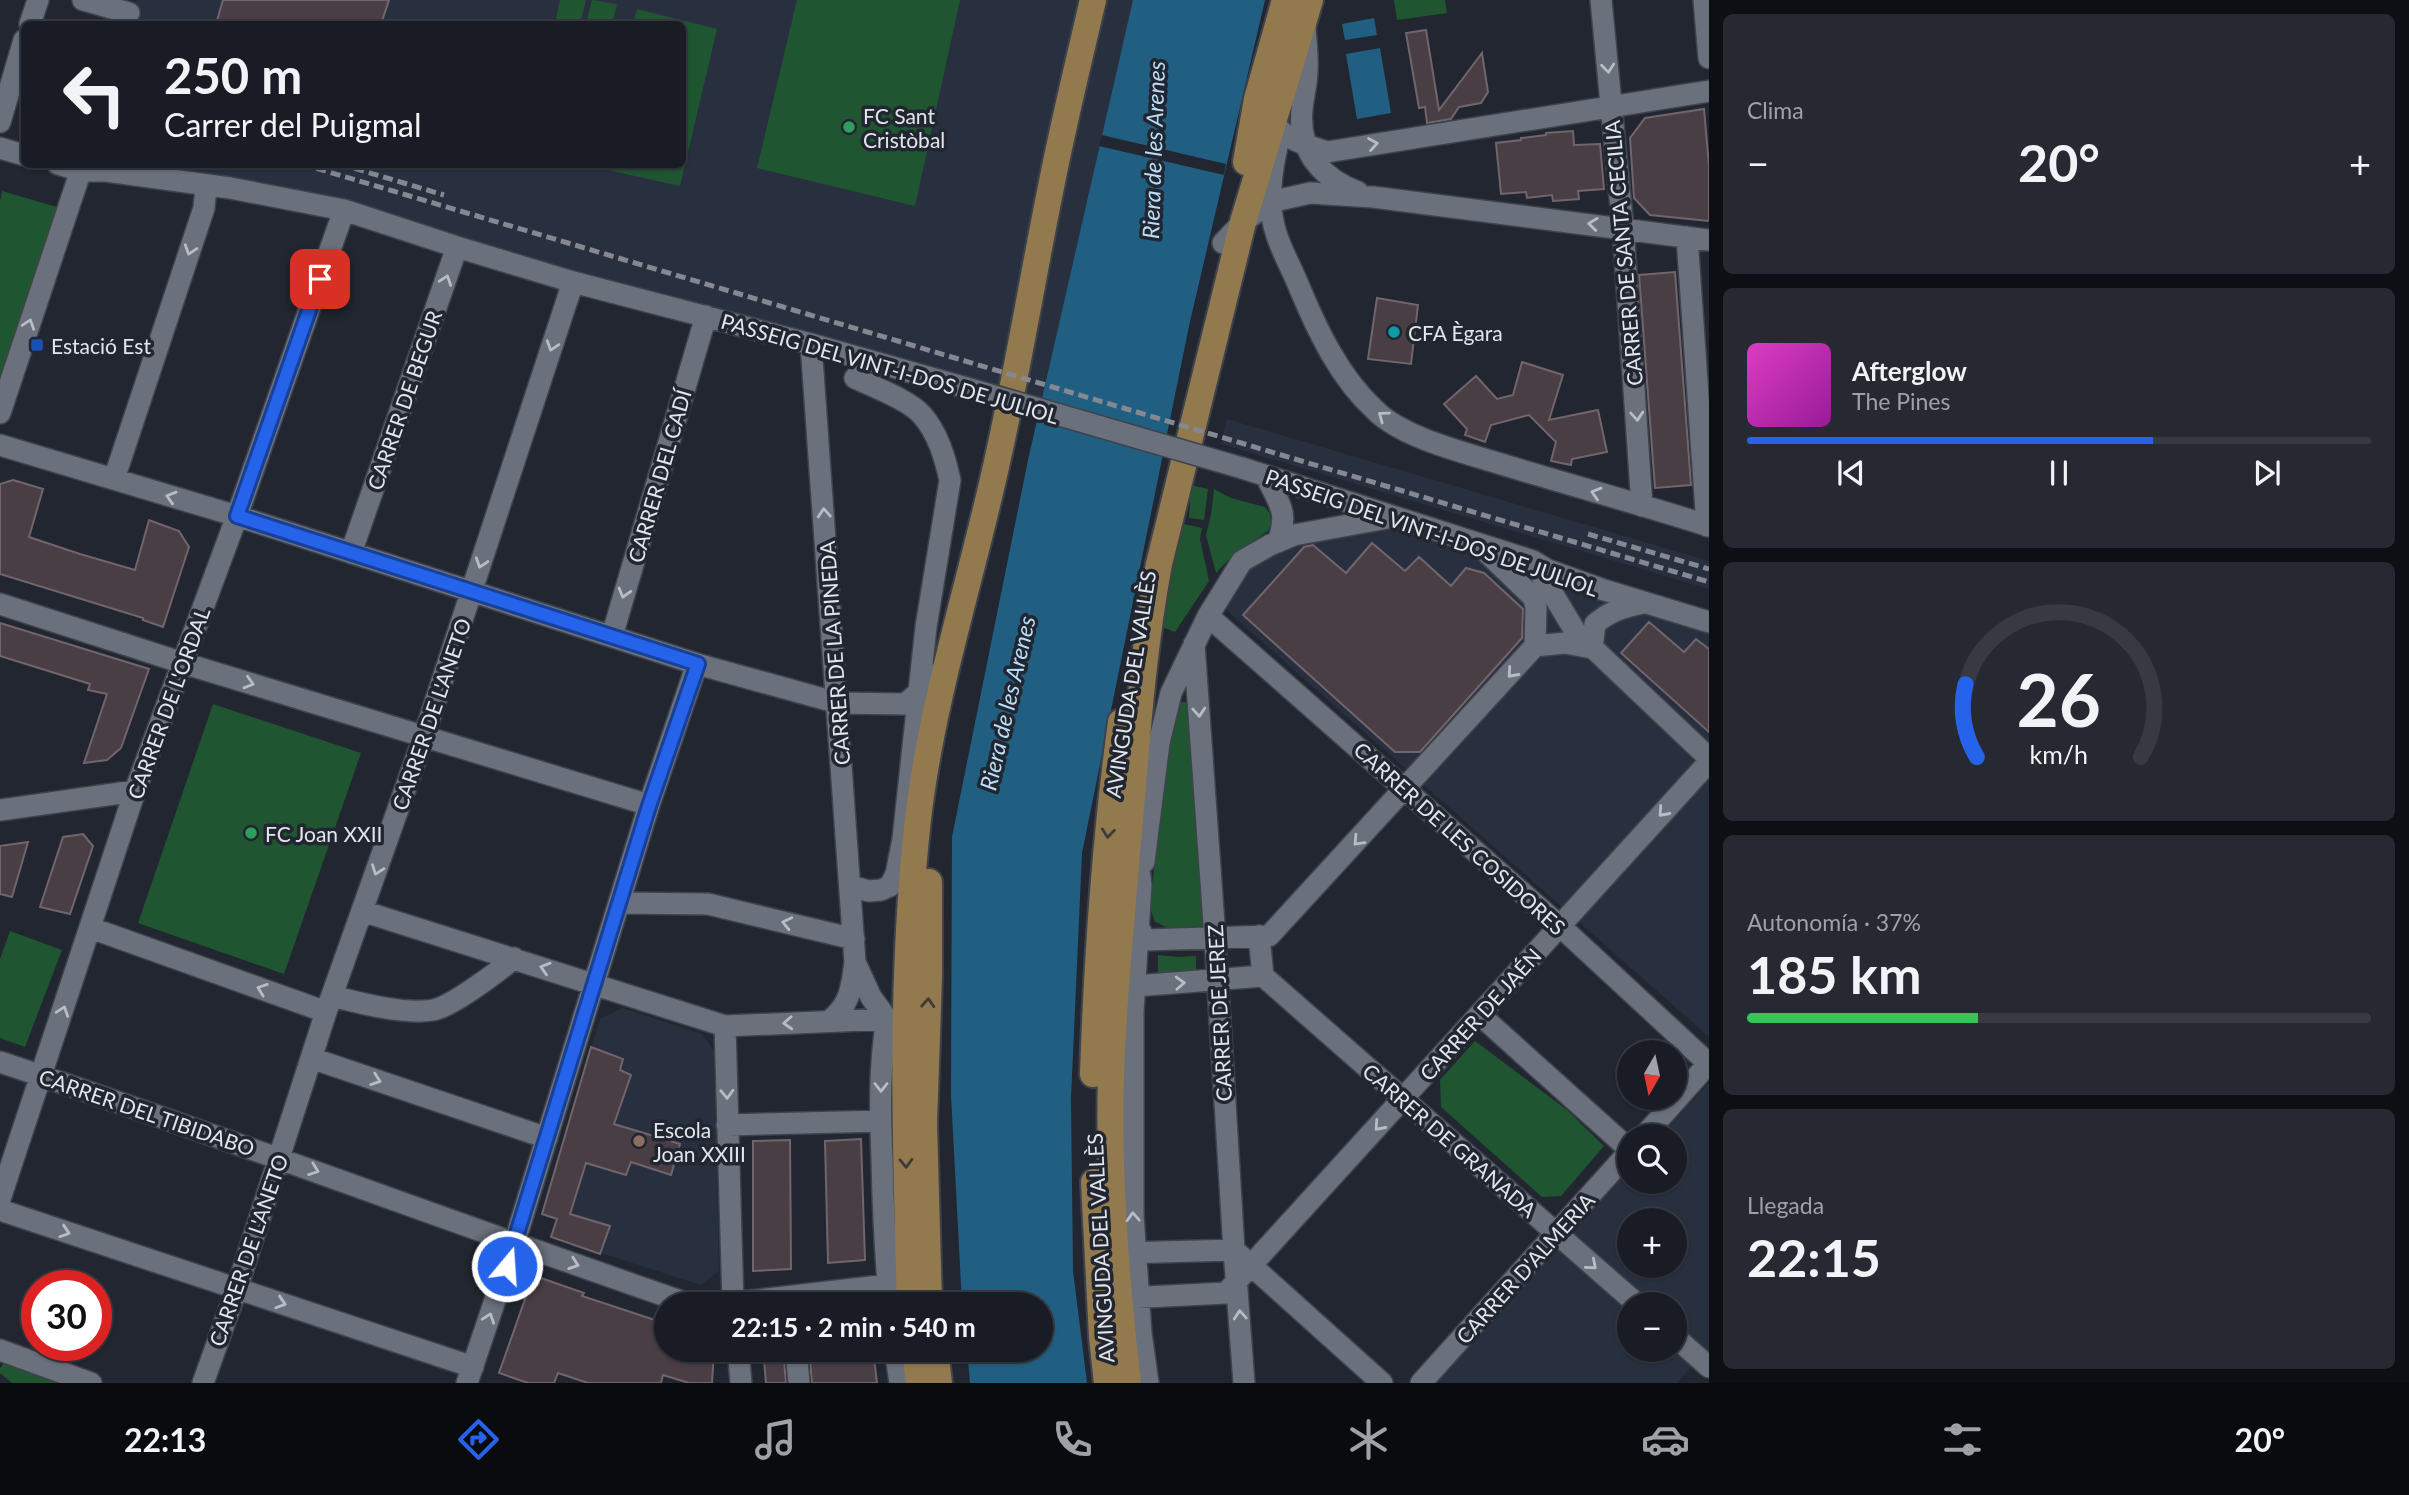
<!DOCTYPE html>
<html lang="es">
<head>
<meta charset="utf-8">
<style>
  :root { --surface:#191c24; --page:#262931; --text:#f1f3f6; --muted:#9fa1a6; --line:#373a41; --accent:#2563eb }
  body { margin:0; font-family:Lato,sans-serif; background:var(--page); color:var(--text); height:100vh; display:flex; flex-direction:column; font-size:26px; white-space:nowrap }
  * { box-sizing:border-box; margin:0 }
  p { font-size:23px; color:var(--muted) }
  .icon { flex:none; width:38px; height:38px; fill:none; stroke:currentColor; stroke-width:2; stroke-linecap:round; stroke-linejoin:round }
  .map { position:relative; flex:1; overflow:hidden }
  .drawer { display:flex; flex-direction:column; gap:14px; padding:14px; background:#0e0f14; width:700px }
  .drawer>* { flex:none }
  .hud { position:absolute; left:21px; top:21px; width:665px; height:147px; border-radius:10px; box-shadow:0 2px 5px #0004,0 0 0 2px var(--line); background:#191c24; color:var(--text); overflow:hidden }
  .needle { width:46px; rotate:189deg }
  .buttons { position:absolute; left:1617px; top:1040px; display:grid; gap:14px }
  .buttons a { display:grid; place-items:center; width:70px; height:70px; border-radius:50%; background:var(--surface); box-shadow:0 2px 5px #0004,0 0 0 2px var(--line); font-size:35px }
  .speed { position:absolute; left:21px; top:1270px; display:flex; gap:14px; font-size:35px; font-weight:700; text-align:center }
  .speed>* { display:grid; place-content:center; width:91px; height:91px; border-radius:50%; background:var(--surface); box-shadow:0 2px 5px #0004,0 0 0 2px var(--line); line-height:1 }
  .speed .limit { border:10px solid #d22; background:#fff; color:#111 }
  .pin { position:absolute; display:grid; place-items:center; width:60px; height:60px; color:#fff; margin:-30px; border-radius:14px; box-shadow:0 4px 10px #0006 }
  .me { position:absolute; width:77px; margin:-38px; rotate:18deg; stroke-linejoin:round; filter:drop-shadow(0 0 5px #0008) }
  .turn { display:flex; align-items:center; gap:24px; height:147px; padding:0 28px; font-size:32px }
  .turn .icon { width:91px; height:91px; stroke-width:2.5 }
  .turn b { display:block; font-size:49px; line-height:60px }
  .big { font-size:52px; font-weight:700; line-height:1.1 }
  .drawer .widget { flex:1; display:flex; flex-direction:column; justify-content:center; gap:10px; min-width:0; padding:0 24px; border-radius:10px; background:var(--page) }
  .drawer .dial { align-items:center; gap:0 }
  .dial svg { height:182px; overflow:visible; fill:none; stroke:var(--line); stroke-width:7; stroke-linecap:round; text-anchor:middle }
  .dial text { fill:var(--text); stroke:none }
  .song { display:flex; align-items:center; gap:21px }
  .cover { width:84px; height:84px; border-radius:10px; background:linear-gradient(135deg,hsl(310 70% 55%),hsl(300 70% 35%)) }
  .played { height:7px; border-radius:4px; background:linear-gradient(90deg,var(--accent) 65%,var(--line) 65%) }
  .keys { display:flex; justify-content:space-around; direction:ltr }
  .heat { display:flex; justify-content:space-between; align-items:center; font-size:38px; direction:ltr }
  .charge { height:10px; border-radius:5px; background:linear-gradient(90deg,#34c759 37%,var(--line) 0) }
  .trip { position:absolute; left:654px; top:1292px; width:399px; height:70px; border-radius:35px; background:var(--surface); box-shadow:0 2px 5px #0004,0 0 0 2px var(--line); font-weight:700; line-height:70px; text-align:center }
  .menu { display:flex; height:112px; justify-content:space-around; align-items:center; background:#0a0b0e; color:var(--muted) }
  .menu .icon { width:49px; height:49px }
  .menu .active { color:var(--accent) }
  .menu b { font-size:32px; color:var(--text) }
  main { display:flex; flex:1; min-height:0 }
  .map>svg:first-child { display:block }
  .built { fill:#28303f; fill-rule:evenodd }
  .green { fill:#1f5631 }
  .water { fill:#215f82 }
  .pier { fill:#212630 }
  .building { fill:#4a3e45; stroke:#71656d; stroke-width:2 }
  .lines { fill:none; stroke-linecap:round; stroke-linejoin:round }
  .minor-casing { stroke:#3e424b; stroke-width:24 }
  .major-casing { stroke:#3e424b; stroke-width:30 }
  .minor { stroke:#6a707c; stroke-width:21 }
  .major { stroke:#927a4e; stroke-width:26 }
  .rail { stroke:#858891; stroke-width:5; stroke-dasharray:10 5; stroke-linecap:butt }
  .minor-bridge-casing { stroke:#3e424b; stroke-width:24; stroke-linecap:butt }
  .minor-bridge { stroke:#6a707c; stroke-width:21 }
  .oneway { stroke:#b8bcc5 }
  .oneway2 { stroke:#3d3b38 }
  .route-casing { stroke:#184099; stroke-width:18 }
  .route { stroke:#2563eb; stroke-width:12 }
  .leisure-dot { fill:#2e9e5b; stroke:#212630; stroke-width:2.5 }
  .culture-dot { fill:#0f9aa8; stroke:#212630; stroke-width:2.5 }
  .transit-dot { fill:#1a4fb4; stroke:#212630; stroke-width:2.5 }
  .education-dot { fill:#8d6e63; stroke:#212630; stroke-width:2.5 }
  .labels { text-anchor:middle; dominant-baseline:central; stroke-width:7; stroke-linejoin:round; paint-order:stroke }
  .poi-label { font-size:21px; fill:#e2e5ec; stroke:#212630; text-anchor:start }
  .street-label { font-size:21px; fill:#e2e5ec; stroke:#212630 }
  .water-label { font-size:23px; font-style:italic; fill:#b8def8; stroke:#212630 }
</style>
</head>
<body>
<main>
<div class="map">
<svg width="1709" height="1383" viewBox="0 0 1709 1383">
  <rect width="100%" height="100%" fill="#212630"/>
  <!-- built -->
  <path class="built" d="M137,0H1176L1130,434L445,240L84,164H682V24H127Z
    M1227,419L1709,561V589L1221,444Z
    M1341,515L1709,620V1037L1225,609L1269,536Z
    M623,1008L702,1034L714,1051L719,1271L701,1285L551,1237L557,1219L542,1214L600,1019Z
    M1709,1083V1354L1705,1351L1677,1383H1433L1629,1170V1181H1675V1136H1660ZM1629,1220H1675V1265H1629ZM1629,1304H1675V1349H1629Z"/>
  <!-- green -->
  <path class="green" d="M560,0H586L580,24H555Z
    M592,0L617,4L612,24H586Z
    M797,0H960L915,206L757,168Z
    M1394,0H1445L1447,13L1397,20Z
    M637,9L717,29L680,186L599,168L600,164H682V24H633Z
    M2,191L57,207L0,380V201Z
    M1191,485L1208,489L1204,520L1189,518Z
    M1214,489L1231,498L1265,507L1270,514L1271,524L1268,531L1234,554L1216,573L1206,535L1211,515Z
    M1184,524L1202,528L1200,539L1209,581L1175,632L1159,626L1180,527Z
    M1193,701L1206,926L1168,928L1155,922L1150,908L1167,744L1175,703Z
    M213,704L361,753L284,974L138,923Z
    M10,931L62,950L25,1047L0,1038V959Z
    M1158,955L1178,957L1196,956V975L1158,977Z
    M1475,1041L1567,1110L1604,1146L1561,1196L1542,1197L1441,1107L1440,1080Z
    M5,1362L66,1383H12L0,1373V1368Z"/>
  <!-- water -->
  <path class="water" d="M1133,0H1265L1189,326L1082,853L1071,1098L1073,1271L1087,1383H970L967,1349H1041V1304H962L951,1095L952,837L1028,460Z
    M1374,18L1377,35L1345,40L1342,24Z
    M1380,48L1391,113L1357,119L1346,54Z"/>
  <!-- pier -->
  <path class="pier" d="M1102,135L1226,164L1224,175L1099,146Z"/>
  <!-- building -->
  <path class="building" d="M223,0H389L381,24H216Z
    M1426,30L1439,110L1482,53L1488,92L1481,103L1459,107L1451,119L1427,123L1425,107L1419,108L1406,33Z
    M1704,109L1709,166V221L1650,215L1634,198L1630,138L1645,118Z
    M1573,131L1574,145L1600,144L1604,189L1578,191L1579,199L1553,201L1552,195L1527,198L1526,192L1501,194L1496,143L1521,140V138L1546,135V133Z
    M1675,272L1691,485L1655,488L1639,275Z
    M1377,298L1418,305L1411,364L1368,359Z
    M1522,362L1563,375L1549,420L1598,410L1607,452L1572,459L1571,465L1551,461L1556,442L1529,415L1491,425L1485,442L1465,435L1467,429L1444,404L1476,376L1497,399L1513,395Z
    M13,480L43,489L29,537L80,554L135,570L149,520L179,531L189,547L163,627L143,620V618L0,574V484Z
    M1372,543L1405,571L1419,557L1451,586L1466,568L1484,573L1523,609L1522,638L1420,752H1395L1243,615L1304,547L1313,545L1346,573Z
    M1649,622L1684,652L1696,639L1709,649V732L1621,653Z
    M0,623L149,669L121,748L107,760L84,763L107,694L88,690L90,684L0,656Z
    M83,834L93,846L70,914L40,907L63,837Z
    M28,842L12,897L0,894V846Z
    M591,1047L623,1059L620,1070L631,1075L614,1124L680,1144L671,1175L631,1162L626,1175L586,1163L570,1214L610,1226L600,1254L551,1237L557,1219L542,1214Z
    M861,1139L865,1260L828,1263L825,1141Z
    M790,1140L791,1269L753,1271V1141Z
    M541,1278L584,1293L582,1296L667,1324V1349H714L712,1383H689L663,1375L661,1383H588L558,1373L554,1383H528L499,1373L530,1285Z
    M763,1349H783L786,1383H766Z
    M809,1349H873L877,1383H812Z"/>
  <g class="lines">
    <!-- minor casing -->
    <g class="minor-casing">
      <path id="minor" d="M83,0L129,13
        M1601,0L1623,228L1642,506
        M1704,0L1709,58
        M30,24L38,0
        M1305,27C1306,42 1308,57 1307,71C1307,84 1303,96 1302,109C1298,151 1321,178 1358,192
        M0,122L24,40
        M1273,123C1287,140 1306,145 1327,152L1709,91
        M1278,142C1271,173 1266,205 1277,236C1283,254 1293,271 1300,289C1318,332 1340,378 1375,410C1403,438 1463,452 1501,464C1570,485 1640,504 1709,526
        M0,148L24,155
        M58,164L81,171H106L230,188L344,210L457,247L573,282L811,344L967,388
        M1687,237L1707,526
        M1223,243L1243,222L1270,202L1310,193L1373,197L1709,240
        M811,344L855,962C852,986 850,1006 829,1021
        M0,413L83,164
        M0,445L237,516L697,664L838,703L905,704L931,682L948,664
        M1242,468L1533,561L1548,570L1601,589L1709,622
        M1266,476C1279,504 1289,511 1278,542
        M114,479L204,208L206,185
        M1479,545L1533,597L1536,606L1535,646
        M351,553L457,247
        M1533,561L1575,631L1709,758
        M0,604L183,663L649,805
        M1208,616L1560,926L1709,1064
        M612,636L706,316
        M1194,644L1215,938L1234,1250L1244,1383
        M1592,648L1595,624C1610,611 1624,607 1643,603
        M0,810L135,791
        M1136,844L1141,885L1133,1012V1214L1141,1333L1148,1383
        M1144,862L1159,743L1171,693L1208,616L1242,561L1270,545L1294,535L1393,517
        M850,886L869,891L881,890L890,886L896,874L903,839L926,627L950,480C945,458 938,433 922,415C909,400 874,387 855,378
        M619,903L708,904L854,939
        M362,911L725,1026L887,1019L905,1022L914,1033
        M91,928L326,1012
        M1139,928L1145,940L1269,936L1535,646L1565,643L1592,648
        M1259,936L1263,976
        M855,962L871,997L887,1019C879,1066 880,1112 882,1159C883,1207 885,1255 890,1304
        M1111,964L1116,973L1135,986L1263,976L1637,1304
        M332,996C359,1003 406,1015 433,1010C451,1007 499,971 514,958
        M1480,1015L1629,1149
        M725,1026L733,1304
        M311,1058L547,1138
        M0,1062C231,1139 459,1225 689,1304
        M727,1125L881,1121
        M1644,1136L1709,1063
        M0,1199L135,791L237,516L344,210
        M0,1210L473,1367
        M1123,1253L1234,1250L1382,1383
        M1106,1299L1226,1293L1709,762
        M725,1304L888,1285
        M1675,1337L1709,1367
        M738,1349L741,1383
        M796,1349L799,1383
        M895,1349L900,1383
        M0,1350L91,1383
        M203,1383L237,1288L326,1012L424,736L573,282
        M467,1383L514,1244L649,805L697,664
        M1421,1383L1629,1152"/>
    </g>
    <!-- major casing -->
    <g class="major-casing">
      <path id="major" d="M1246,162L1257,99L1285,0
        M929,882V977L924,1123L929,1304
        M1093,1074C1097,956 1105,839 1121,722
        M1094,1182L1102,1337L1107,1383
        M910,1304C905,1142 900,980 918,819C932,698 971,581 997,462C1018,369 1033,275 1052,182C1064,121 1079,60 1093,0
        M915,1349L919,1383
        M935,1349L939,1383
        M1128,1383C1116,1281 1108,1179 1111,1076C1113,1002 1121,928 1127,854C1136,757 1141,660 1159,564L1243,222L1310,0"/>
    </g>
    <!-- minor -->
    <use href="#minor" class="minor"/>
    <!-- major -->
    <use href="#major" class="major"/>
    <!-- rail -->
    <path class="rail" d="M302,164L1709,582
      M340,164L444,195
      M1588,534L1709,569"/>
    <!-- minor-bridge casing -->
    <g class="minor-bridge-casing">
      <path id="minor-bridge" d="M967,388L1242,468"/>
    </g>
    <!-- minor-bridge -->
    <use href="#minor-bridge" class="minor-bridge"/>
  </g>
  <!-- one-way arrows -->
  <defs><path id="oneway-chevron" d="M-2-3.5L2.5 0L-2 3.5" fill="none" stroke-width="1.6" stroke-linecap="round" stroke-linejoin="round" transform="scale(1.75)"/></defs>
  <g class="oneway">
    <use href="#oneway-chevron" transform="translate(1608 68) rotate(84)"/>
    <use href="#oneway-chevron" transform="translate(1373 144) rotate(-9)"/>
    <use href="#oneway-chevron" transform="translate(1593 224) rotate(-173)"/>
    <use href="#oneway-chevron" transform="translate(190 250) rotate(108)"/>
    <use href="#oneway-chevron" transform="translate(446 280) rotate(-71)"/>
    <use href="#oneway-chevron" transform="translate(29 324) rotate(-71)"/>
    <use href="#oneway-chevron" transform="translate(552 346) rotate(108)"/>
    <use href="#oneway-chevron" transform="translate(1383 416) rotate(-144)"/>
    <use href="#oneway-chevron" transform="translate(1637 416) rotate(86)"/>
    <use href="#oneway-chevron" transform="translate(1596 493) rotate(-163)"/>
    <use href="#oneway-chevron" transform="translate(171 497) rotate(-163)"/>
    <use href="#oneway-chevron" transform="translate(824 513) rotate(-94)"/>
    <use href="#oneway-chevron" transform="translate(481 563) rotate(108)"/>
    <use href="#oneway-chevron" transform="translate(624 593) rotate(106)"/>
    <use href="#oneway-chevron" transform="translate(1512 673) rotate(132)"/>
    <use href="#oneway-chevron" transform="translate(249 683) rotate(17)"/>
    <use href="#oneway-chevron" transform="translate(1199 712) rotate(86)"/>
    <use href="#oneway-chevron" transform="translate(1663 812) rotate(132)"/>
    <use href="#oneway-chevron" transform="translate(1358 841) rotate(133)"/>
    <use href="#oneway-chevron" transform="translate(377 870) rotate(110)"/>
    <use href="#oneway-chevron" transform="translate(787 923) rotate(-167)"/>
    <use href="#oneway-chevron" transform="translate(545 968) rotate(-163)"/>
    <use href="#oneway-chevron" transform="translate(1180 983) rotate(-3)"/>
    <use href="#oneway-chevron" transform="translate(262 989) rotate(-160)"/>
    <use href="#oneway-chevron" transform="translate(63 1011) rotate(-71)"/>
    <use href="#oneway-chevron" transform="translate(788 1023) rotate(177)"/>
    <use href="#oneway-chevron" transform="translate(376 1080) rotate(19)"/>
    <use href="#oneway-chevron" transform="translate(881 1087) rotate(90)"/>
    <use href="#oneway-chevron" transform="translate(727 1094) rotate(88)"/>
    <use href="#oneway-chevron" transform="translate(1379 1126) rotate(132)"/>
    <use href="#oneway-chevron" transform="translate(314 1170) rotate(20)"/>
    <use href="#oneway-chevron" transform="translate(1133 1217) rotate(-93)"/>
    <use href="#oneway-chevron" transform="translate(65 1232) rotate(18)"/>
    <use href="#oneway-chevron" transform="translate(574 1264) rotate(19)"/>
    <use href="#oneway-chevron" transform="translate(1592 1265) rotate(41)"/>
    <use href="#oneway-chevron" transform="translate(281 1303) rotate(18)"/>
    <use href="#oneway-chevron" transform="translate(1240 1315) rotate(-94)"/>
    <use href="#oneway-chevron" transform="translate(489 1318) rotate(-71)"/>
  </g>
  <g class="oneway2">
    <use href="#oneway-chevron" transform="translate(1108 833) rotate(96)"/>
    <use href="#oneway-chevron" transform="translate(928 1003) rotate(-87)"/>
    <use href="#oneway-chevron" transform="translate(906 1163) rotate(88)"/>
  </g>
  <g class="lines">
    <!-- route casing -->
    <g class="route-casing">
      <path id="route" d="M320,279L237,516L698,664L649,806L507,1266"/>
    </g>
    <!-- route -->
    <use href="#route" class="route"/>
  </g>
  <!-- markers -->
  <g class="leisure-dot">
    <circle cx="849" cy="127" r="7"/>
    <circle cx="251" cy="833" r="7"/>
  </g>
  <circle class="culture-dot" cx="1394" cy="332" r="7"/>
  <rect class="transit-dot" x="30" y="338" width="14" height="14" rx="3.5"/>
  <circle class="education-dot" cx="639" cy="1141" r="7"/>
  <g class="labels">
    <!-- poi labels -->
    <g class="poi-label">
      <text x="863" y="115">FC Sant<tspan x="863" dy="24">Cristòbal</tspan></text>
      <text x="1408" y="332">CFA Ègara</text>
      <text x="51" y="345">Estació Est</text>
      <text x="265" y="833">FC Joan XXII</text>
      <text x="653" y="1129">Escola<tspan x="653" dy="24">Joan XXIII</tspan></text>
    </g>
    <!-- street labels -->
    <g class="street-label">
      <text transform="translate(1623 253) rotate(-95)">CARRER DE SANTA CECILIA</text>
      <text transform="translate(890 368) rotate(16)">PASSEIG DEL VINT-I-DOS DE JULIOL</text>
      <text transform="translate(404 400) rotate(-71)">CARRER DE BEGUR</text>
      <text transform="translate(659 476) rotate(-74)">CARRER DEL CADÍ</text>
      <text transform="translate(1432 532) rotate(19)">PASSEIG DEL VINT-I-DOS DE JULIOL</text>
      <text transform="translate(834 653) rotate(-94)">CARRER DE LA PINEDA</text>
      <text transform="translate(1130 684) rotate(-81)">AVINGUDA DEL VALLÈS</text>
      <text transform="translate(168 703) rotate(-70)">CARRER DE L'ORDAL</text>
      <text transform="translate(431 714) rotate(-71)">CARRER DE L'ANETO</text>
      <text transform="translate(1460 838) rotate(42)">CARRER DE LES COSIDORES</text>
      <text transform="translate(1219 1013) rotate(-93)">CARRER DE JEREZ</text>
      <text transform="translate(1480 1014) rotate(-48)">CARRER DE JAÉN</text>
      <text transform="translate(147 1112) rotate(19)">CARRER DEL TIBIDABO</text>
      <text transform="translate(1450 1140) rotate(41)">CARRER DE GRANADA</text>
      <text transform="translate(1100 1248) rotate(-93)">AVINGUDA DEL VALLÈS</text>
      <text transform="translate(248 1250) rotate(-71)">CARRER DE L'ANETO</text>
      <text transform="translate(1525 1268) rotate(-48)">CARRER D'ALMERIA</text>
    </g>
    <!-- water labels -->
    <g class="water-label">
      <text transform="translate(1153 150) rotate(-88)">Riera de les Arenes</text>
      <text transform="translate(1007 703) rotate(-77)">Riera de les Arenes</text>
    </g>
  </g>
</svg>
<div class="buttons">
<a><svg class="needle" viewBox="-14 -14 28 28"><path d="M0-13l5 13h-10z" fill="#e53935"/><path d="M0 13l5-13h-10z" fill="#9fa1a6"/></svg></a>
<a><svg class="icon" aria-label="search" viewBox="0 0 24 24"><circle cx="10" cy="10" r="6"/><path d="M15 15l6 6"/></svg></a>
<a>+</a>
<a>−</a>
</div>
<div class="speed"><div class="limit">30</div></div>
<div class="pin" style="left:320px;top:279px;background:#d93025"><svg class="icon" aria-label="arrive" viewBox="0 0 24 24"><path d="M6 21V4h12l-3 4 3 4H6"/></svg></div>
<svg class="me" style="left:507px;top:1266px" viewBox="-20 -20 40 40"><circle r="17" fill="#2563eb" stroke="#fff" stroke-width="3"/><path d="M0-11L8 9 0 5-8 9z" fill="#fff"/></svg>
<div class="trip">22:15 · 2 min · 540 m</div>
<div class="hud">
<div class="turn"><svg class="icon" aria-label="left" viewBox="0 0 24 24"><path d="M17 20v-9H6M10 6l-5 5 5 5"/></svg><div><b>250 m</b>Carrer del Puigmal</div></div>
</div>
</div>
<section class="drawer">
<div class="widget"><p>Clima</p>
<div class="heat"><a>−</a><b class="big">20°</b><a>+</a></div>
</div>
<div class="widget">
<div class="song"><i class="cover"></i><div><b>Afterglow</b><p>The Pines</p></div></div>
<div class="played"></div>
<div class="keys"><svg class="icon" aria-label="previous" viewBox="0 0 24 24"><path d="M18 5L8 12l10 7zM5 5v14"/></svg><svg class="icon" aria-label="pause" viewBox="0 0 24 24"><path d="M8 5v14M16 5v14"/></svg><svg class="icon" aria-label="next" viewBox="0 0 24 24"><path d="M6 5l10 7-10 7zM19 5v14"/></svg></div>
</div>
<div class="widget dial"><svg viewBox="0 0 100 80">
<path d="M14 69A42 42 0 1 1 86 69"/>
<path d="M14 69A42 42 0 0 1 9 37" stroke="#2563eb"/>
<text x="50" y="56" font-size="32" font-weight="700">26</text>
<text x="50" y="72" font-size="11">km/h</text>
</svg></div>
<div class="widget"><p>Autonomía · 37%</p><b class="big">185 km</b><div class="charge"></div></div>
<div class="widget"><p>Llegada</p><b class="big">22:15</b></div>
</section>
</main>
<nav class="menu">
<b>22:13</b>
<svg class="icon active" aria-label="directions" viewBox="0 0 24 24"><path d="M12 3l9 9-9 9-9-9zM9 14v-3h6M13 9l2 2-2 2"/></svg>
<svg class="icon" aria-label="music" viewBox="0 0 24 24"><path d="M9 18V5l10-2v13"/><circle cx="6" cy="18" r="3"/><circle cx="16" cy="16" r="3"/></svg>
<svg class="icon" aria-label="phone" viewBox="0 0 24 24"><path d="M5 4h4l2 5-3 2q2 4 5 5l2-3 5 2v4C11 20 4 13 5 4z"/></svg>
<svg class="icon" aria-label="climate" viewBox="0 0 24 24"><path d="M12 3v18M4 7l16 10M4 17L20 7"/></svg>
<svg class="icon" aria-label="car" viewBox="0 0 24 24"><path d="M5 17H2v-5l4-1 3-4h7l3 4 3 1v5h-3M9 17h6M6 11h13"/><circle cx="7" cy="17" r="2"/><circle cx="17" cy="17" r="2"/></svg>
<svg class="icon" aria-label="filters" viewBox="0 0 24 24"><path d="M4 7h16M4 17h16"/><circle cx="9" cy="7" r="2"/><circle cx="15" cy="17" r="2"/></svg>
<b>20°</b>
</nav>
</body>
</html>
